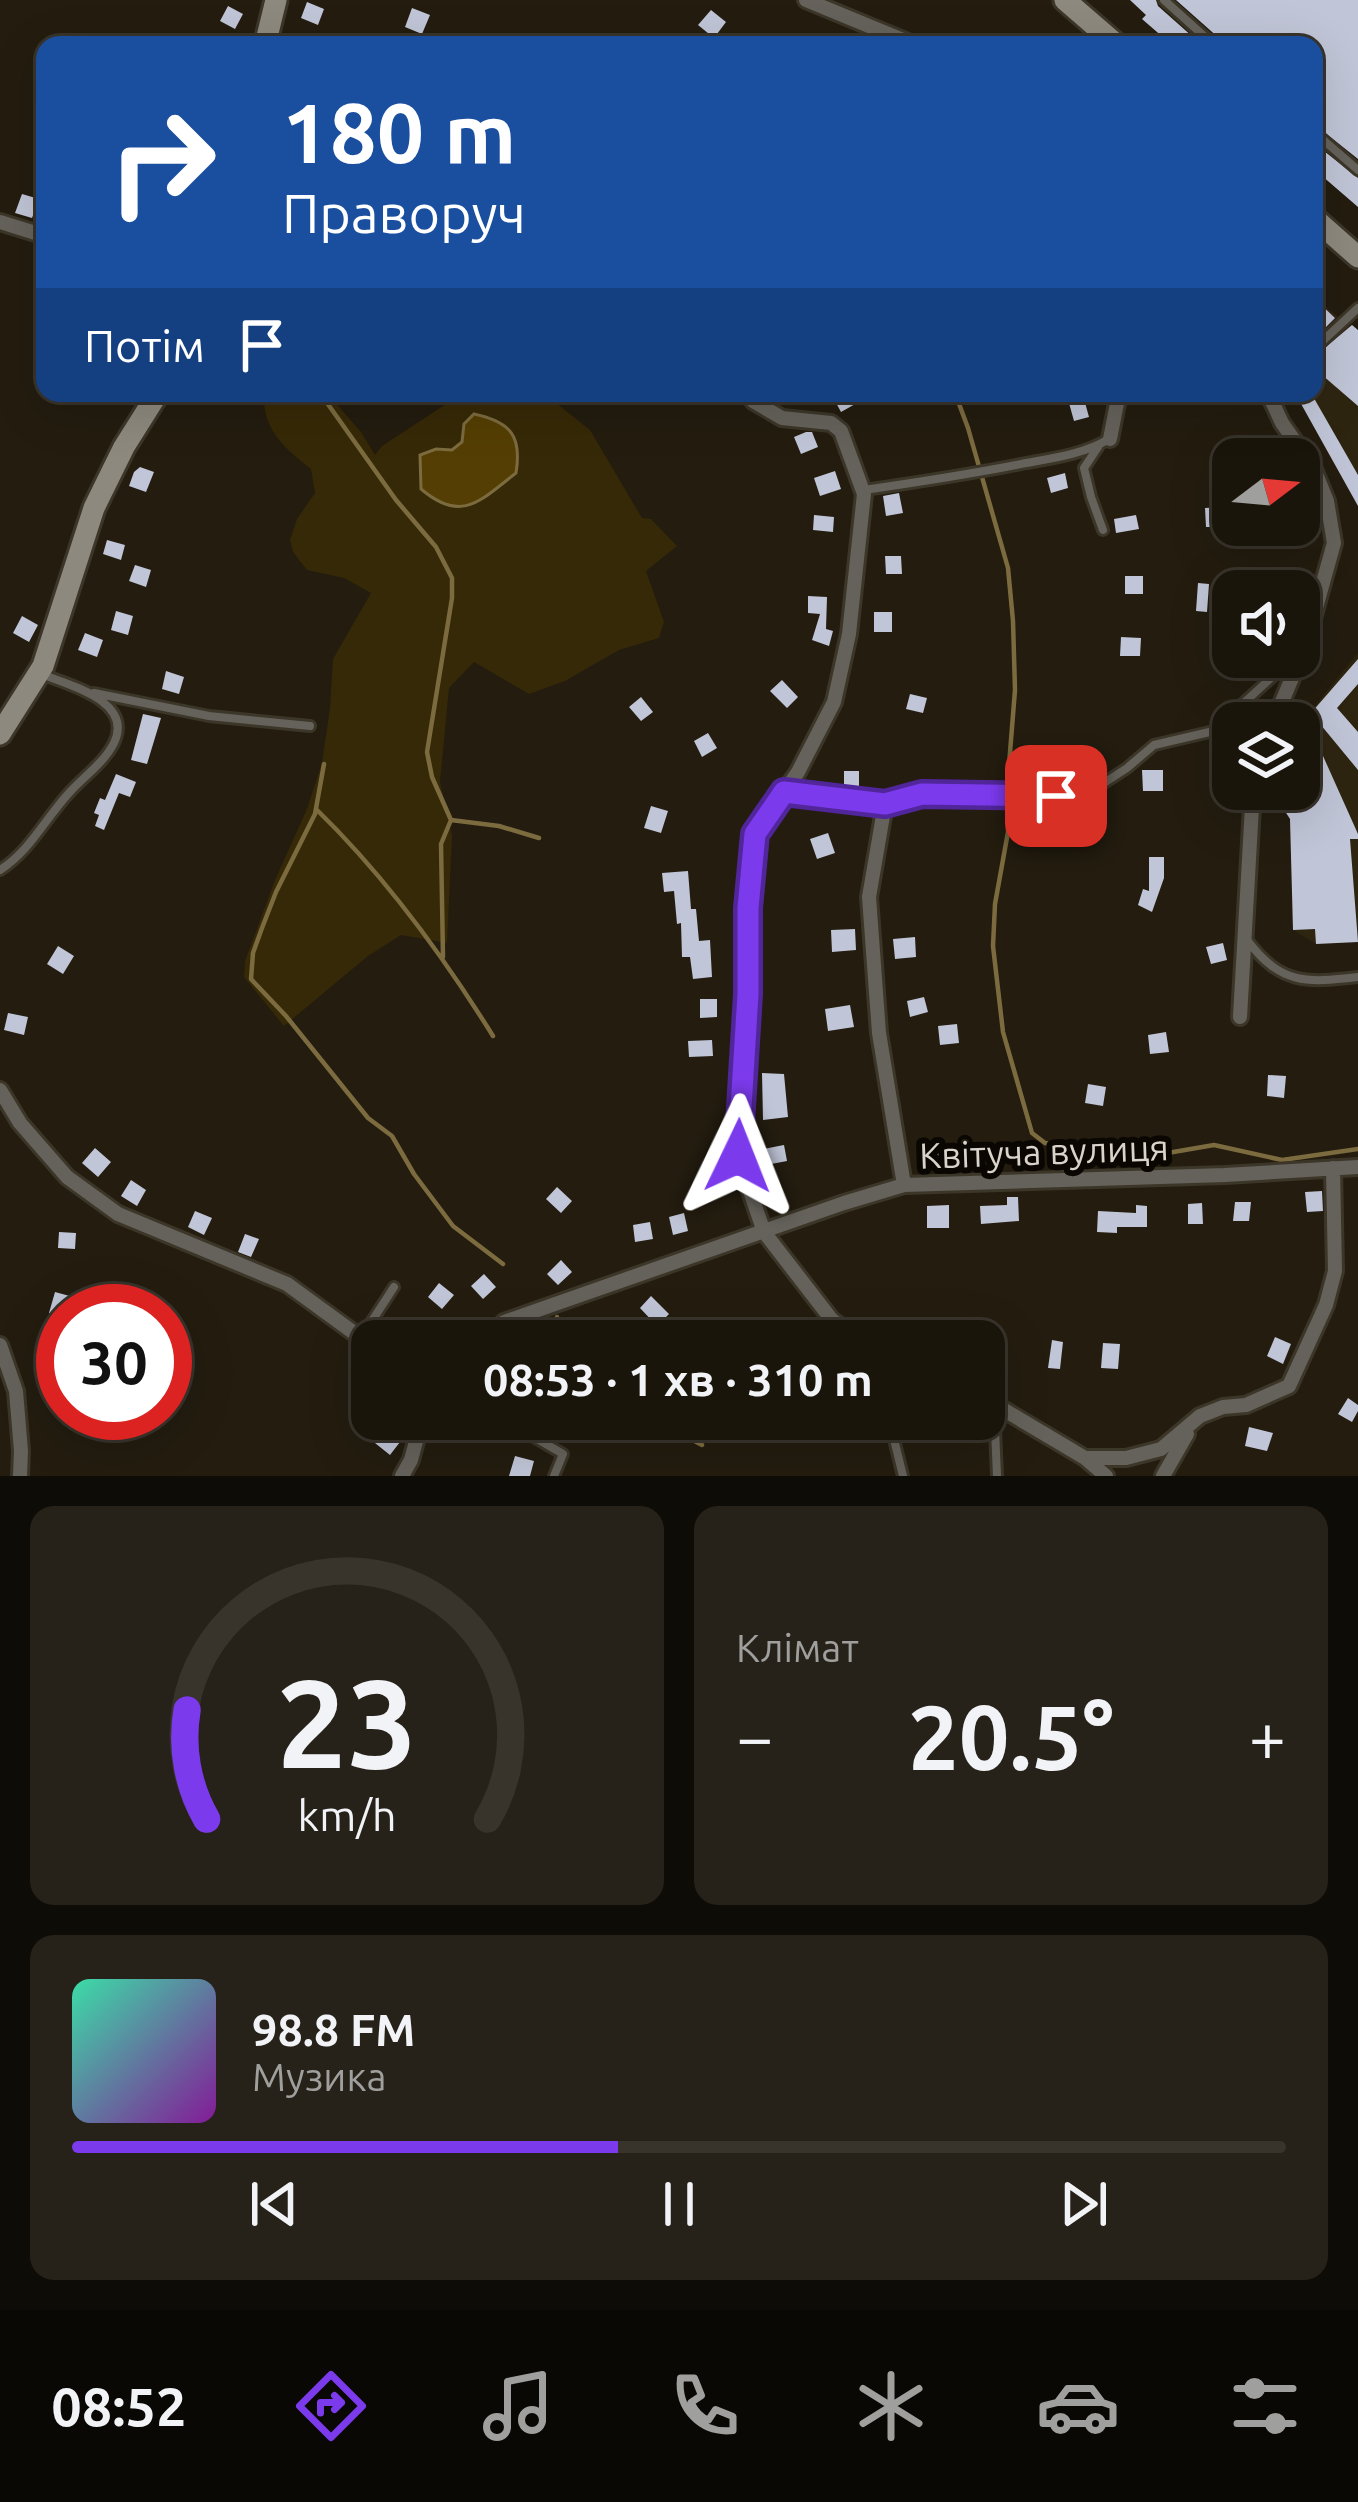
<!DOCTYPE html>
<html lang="uk">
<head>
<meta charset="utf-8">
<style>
  :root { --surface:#1a150b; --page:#272219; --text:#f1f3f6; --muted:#9f9f9d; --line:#38342c; --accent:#7c3aed }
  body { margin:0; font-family:Ubuntu,sans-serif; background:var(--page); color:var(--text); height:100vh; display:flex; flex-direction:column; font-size:45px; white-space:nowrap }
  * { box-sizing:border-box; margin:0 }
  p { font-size:39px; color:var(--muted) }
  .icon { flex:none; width:66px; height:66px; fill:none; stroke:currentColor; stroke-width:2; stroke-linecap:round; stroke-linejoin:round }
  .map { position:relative; height:1476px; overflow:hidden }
  .side { display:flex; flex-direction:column; gap:30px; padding:30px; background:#0e0c06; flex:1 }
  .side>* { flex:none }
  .guide { position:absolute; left:36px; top:36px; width:1287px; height:366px; border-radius:24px; box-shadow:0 12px 48px #0002,0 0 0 3px var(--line); background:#1a4fa0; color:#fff; overflow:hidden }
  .needle { width:78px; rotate:74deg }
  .tools { position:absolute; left:1212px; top:438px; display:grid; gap:24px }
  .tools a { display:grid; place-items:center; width:108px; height:108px; border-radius:24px; background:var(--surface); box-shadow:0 12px 48px #0002,0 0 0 3px var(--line); font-size:60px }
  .speed { position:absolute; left:36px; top:1284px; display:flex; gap:24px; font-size:60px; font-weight:700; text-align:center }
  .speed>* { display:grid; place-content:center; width:156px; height:156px; border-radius:50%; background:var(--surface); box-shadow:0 12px 48px #0002,0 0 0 3px var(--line); line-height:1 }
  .speed .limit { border:18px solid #d22; background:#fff; color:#111 }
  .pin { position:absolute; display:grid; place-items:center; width:102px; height:102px; color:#fff; margin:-51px; border-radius:24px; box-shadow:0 6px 18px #0006 }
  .me { position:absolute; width:132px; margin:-66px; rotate:2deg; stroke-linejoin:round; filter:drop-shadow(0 0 9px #0008) }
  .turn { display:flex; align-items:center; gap:42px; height:252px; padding:0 48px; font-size:54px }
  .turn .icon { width:156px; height:156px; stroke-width:2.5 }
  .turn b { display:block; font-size:84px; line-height:102px }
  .then { display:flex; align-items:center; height:114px; padding:0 48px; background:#0003; gap:24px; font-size:45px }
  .big { font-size:90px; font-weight:700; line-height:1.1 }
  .side .tile { flex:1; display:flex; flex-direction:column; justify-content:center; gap:18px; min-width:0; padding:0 42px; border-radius:24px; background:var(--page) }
  .side .dial { align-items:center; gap:0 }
  .dial svg { height:312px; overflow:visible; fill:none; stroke:var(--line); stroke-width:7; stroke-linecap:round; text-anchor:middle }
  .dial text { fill:var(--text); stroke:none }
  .song { display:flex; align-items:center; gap:36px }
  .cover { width:144px; height:144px; border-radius:18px; background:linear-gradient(135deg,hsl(160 70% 55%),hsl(290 70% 35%)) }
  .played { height:12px; border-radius:6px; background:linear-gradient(90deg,var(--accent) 45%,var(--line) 45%) }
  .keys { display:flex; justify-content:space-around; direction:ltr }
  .heat { display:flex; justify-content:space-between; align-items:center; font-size:66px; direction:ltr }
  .side .tiles { flex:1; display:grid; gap:30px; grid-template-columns:1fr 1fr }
  .tile:last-child { grid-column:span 2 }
  .trip { position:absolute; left:351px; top:1320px; width:654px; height:120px; border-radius:24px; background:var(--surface); box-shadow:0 12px 48px #0002,0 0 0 3px var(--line); font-weight:700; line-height:120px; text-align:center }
  .menu { display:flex; height:192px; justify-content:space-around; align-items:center; background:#0a0804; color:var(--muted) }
  .menu .icon { width:84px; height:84px }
  .menu .active { color:var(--accent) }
  .menu b { font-size:54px; color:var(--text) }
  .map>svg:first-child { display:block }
  .built { fill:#2e2511 }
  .green { fill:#362907 }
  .water { fill:#543e03; stroke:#7c6b3f; stroke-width:3 }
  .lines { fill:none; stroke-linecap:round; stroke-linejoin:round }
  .stream { stroke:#7c6b3f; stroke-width:4.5 }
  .building { fill:#c0c5d7 }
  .lane-casing { stroke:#3c3629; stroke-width:14 }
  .street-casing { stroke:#3c3629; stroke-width:20 }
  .secondary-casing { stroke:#3c3629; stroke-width:27 }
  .lane { stroke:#65625b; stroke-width:8 }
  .street { stroke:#65625b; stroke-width:14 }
  .secondary { stroke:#8e897e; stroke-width:21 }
  .route-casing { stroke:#51269a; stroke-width:30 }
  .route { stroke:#7c3aed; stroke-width:21 }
  .labels { text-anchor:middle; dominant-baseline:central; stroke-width:12; stroke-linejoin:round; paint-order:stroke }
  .street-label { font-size:36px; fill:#d8d4cb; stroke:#0a0703 }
</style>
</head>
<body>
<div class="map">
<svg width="1358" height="1476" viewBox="0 0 1358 1476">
  <rect width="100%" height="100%" fill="#231c0f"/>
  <!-- built -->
  <path class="built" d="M1314,297L1358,333V506L1295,393H1314Z
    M1358,653V942L1316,944L1293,930L1290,819L1271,789H1299V725Z"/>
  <!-- green -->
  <path class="green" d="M264,393H327L361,432L375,455L382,446L463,393L546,395L590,430L642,518L651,519L677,546L646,571L664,622L659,638L619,650L565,681L529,694L474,662L449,688L440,782L452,836L447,943L401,935L368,956L284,1026L244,977L245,961L275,880L307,809L322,763L330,708L333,659L371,593L344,578L307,570L293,552L290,540L297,519L315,493L311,469C284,448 262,429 264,393Z"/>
  <!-- water -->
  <path class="water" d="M474,414C511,422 522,436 516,473C481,500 462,524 421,489L420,455L436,449L452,450L462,442L464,424Z"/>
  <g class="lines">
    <!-- stream -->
    <path class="stream" d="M320,393L396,500L436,547L452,578V598L427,752L432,777L451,820L499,826L539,838
      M955,393L968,428L1008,568L1013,621L1015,690L1009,765L1008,832L995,904L993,946L1003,1032L1032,1133L1045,1143L1121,1155L1150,1156L1214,1145L1282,1160L1358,1149
      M324,764L315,814L276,892L262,928L253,953L251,979L286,1016L368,1118L392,1136L414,1174L453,1226L503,1264
      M316,809C385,876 442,954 493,1036
      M443,957L441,844L451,820
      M557,1317L559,1329L580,1341
      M654,1419L702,1445"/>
  </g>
  <!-- building -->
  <path class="building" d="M1130,0H1156L1158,6L1202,45H1172L1142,19L1146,15Z
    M1176,0H1358V159L1314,124V45H1222L1220,39Z
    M307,2L324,9L318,25L301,18Z
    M228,6L243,14L235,29L220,21Z
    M412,8L430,15L422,34L405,27Z
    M711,10L726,22L714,38L698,25Z
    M1314,143L1358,178V207L1314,169Z
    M22,194L39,199L32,218L15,213Z
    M1314,298L1335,318L1326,327L1314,315Z
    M1352,325L1358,330V406L1314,368V357Z
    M845,393H852L857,403L841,412L834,399Z
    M1295,393H1311L1358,475V506Z
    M1084,399L1089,417L1074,421L1069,403Z
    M806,432H812L818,447L801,454L794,437Z
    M140,467L154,472L146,492L129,486L134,472Z
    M835,471L841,489L820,496L814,478Z
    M1065,473L1068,488L1051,493L1047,478Z
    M899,493L903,513L886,516L883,496Z
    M1223,507V527H1206L1205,508Z
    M814,515L834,517L833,532L813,530Z
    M1136,515L1139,529L1116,533L1114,519Z
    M107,540L125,545L121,560L103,554Z
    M885,556H901L902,574H886Z
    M135,565L151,570L146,587L129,581Z
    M1125,576H1143V594H1125Z
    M1198,583L1209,584L1207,612L1196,611Z
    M808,596L827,597L826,629L833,631L829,646L812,640L820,614L808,613Z
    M116,611L133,616L128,635L111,630Z
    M874,612H892V632H874Z
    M22,616L38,625L29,642L13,633Z
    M85,633L103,640L97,657L78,650Z
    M1121,637L1141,638L1140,656H1120Z
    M1358,659V684L1337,708L1358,732V770L1311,713Z
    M166,671L184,677L179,694L162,689Z
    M782,680L798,697L787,708L770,691Z
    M910,694L927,698L923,713L906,709Z
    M641,697L653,712L641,721L629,707Z
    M143,714L161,718L147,764L131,760Z
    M1306,718L1358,834V839H1350L1358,942L1316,944L1315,929L1293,930L1290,819L1271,789H1308L1299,772V727Z
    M708,733L717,748L702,757L694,741Z
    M1074,750H1094L1093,770H1073Z
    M1142,770H1163V791H1143Z
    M844,771H859V789H844Z
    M116,774L136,782L130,797L119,793L104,830L95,826L99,815L94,813L100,798L105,800Z
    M651,806L668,811L661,833L644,828Z
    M828,833L835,853L817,859L810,839Z
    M1149,857H1164V878L1152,912L1138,905L1143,889L1149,891Z
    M688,871L691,909H696L699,941L710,940L712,977L693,979L690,957H682L681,923L677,924L674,891L664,892L662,873Z
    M855,929L856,950L832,952L831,930Z
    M915,937L916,957L895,959L893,939Z
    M1223,943L1227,960L1211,964L1206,947Z
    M58,946L74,956L63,974L47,964Z
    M924,997L928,1012L910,1017L907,1001Z
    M700,999H717V1017L700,1018Z
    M850,1005L854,1027L828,1031L825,1009Z
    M8,1013L28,1017L24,1035L4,1030Z
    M957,1024L959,1043L940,1045L938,1026Z
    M1166,1032L1169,1052L1150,1054L1148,1035Z
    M712,1040L713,1056L689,1057L688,1041Z
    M762,1073L784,1074L788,1117L763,1120Z
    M1268,1075L1286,1076L1284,1098L1267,1096Z
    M1088,1084L1106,1087L1103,1106L1085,1103Z
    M940,1140L942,1164L924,1165L922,1142Z
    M784,1145L787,1161L755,1167L752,1151Z
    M95,1148L111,1162L98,1177L82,1163Z
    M131,1180L146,1190L137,1206L121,1196Z
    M557,1187L572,1201L561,1213L546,1199Z
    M1322,1191L1323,1211L1307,1212L1305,1192Z
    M1007,1197H1018L1019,1221L981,1224L980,1206L1007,1205Z
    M1235,1202H1251L1249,1221H1233Z
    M1202,1203L1203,1224H1188V1204Z
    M949,1205V1228H927V1206Z
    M1136,1205L1147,1206V1227H1117V1233L1097,1232L1098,1211L1136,1213Z
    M195,1211L212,1218L204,1235L188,1227Z
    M684,1213L688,1231L673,1235L669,1217Z
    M650,1222L653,1239L635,1242L633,1225Z
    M59,1232L76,1233L75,1249L58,1248Z
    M245,1234L259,1239L251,1257L238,1252Z
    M561,1260L572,1272L558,1285L547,1274Z
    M484,1274L496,1287L483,1299L471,1286Z
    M439,1283L454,1295L442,1309L428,1297Z
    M55,1292L77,1298L73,1311H63V1317L49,1313Z
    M651,1296L669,1314L657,1326L640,1308Z
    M915,1323L936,1325L934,1341H913Z
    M1275,1337L1291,1344L1283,1364L1267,1356Z
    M1052,1340L1063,1342L1060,1369L1048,1368Z
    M1103,1343L1120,1344L1118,1369L1101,1368Z
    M1348,1398L1358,1405V1411L1352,1422L1338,1414Z
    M934,1419L956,1421L953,1434L932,1430Z
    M1249,1427L1273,1433L1267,1451L1245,1446Z
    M386,1430L400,1442L390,1455L375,1443Z
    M515,1456L534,1461L530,1476H509Z"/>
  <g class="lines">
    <!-- lane casing -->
    <g class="lane-casing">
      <path id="lane" d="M1164,0L1214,45
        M1314,132L1358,170
        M1314,349L1358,308
        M1098,447L1084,468L1091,497L1103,530
        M864,490C919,482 972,474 1026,463C1054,458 1084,454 1109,439
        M94,693L209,716L310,726
        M1218,730L1236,710L1294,657
        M785,793L885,804L921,794L1056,796L1098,787L1127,768L1154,745L1218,730L1233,744
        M0,870C30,851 45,819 69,793C83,777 104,763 114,743C134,701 69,685 41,674
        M1247,940C1281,985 1306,983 1358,977
        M355,1332L368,1327L394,1287
        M994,1406L997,1476
        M503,1419L563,1454L554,1476
        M889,1419L903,1476"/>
    </g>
    <!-- street casing -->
    <g class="street-casing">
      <path id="street" d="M806,0L915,45
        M0,222L45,236
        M1268,393L1282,423L1313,467L1327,501L1334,543L1305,647L1273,723
        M753,401L782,418L831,423L841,431L864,494L849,634L834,702L798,772L755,834L748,908V994L738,1156L764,1232L832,1320L861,1341
        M1110,439L1119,393
        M885,804L869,897L879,1033L904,1185
        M1240,1017L1253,789
        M0,1090L20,1123L67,1177L118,1214L287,1284L372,1346
        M487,1341L504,1322L538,1310L844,1203L904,1185L1225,1175L1358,1167
        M0,1345L16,1391L21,1451L20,1476
        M984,1398L1085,1458H1126L1161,1449L1200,1416L1223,1407L1246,1405L1289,1386L1326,1305L1335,1271L1333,1168
        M1085,1458L1106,1476
        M402,1476L411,1460L422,1419
        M1163,1476L1187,1434"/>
    </g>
    <!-- secondary casing -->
    <g class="secondary-casing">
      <path id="secondary" d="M1065,0L1117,45
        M265,45L276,0
        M1314,218L1358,257
        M0,734L43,666L94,508L124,447L158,393"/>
    </g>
    <!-- lane -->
    <use href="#lane" class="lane"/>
    <!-- street -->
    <use href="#street" class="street"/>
    <!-- secondary -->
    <use href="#secondary" class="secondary"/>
  </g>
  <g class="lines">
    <!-- route casing -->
    <g class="route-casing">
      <path id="route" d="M738,1156L748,994V908L755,834L784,792L885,804L922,794L1056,796"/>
    </g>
    <!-- route -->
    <use href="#route" class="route"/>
  </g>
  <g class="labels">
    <!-- street labels -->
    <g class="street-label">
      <text transform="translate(1044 1151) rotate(-2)">Квітуча вулиця</text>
    </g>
  </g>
</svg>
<div class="tools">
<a><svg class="needle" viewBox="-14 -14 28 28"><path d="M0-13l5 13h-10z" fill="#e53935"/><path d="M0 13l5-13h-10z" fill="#9f9f9d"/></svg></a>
<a><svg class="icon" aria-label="sound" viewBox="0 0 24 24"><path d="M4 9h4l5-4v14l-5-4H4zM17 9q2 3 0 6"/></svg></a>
<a><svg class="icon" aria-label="layers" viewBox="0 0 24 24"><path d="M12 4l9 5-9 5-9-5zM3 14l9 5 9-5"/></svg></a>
</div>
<div class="speed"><div class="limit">30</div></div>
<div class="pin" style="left:1056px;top:796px;background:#d93025"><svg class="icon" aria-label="arrive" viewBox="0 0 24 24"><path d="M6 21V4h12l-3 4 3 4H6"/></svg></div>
<svg class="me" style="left:738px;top:1156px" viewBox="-20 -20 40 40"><path d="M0-17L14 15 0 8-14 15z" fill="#7c3aed" stroke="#fff" stroke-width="4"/></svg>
<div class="trip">08:53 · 1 хв · 310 m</div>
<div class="guide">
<div class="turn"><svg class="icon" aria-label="right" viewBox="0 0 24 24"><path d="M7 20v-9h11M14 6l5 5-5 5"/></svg><div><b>180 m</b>Праворуч</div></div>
<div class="then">Потім<svg class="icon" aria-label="arrive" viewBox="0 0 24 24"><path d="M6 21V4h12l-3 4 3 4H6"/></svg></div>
</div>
</div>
<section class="side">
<div class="tiles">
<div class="tile dial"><svg viewBox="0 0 100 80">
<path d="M14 69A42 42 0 1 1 86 69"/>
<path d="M14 69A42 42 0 0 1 9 41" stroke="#7c3aed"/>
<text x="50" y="56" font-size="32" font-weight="700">23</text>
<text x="50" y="72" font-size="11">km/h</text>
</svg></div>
<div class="tile"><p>Клімат</p>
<div class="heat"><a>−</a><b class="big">20.5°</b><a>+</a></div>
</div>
<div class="tile">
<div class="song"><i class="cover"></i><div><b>98.8 FM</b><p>Музика</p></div></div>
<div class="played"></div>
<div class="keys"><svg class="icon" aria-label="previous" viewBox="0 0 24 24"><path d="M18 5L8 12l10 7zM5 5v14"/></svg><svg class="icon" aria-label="pause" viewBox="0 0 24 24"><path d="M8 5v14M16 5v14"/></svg><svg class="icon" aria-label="next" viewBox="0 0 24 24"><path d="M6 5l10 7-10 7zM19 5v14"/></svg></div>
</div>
</div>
</section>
<nav class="menu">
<b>08:52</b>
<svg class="icon active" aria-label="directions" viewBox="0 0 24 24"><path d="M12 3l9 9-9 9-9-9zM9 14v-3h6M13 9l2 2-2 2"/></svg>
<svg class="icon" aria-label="music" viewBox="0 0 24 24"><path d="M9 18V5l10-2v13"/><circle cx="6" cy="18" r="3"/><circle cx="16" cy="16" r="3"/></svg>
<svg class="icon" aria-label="phone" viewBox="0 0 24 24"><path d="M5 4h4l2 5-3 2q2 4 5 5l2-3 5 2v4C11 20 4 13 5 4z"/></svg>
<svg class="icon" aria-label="climate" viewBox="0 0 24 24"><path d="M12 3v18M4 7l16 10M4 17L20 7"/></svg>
<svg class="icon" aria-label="car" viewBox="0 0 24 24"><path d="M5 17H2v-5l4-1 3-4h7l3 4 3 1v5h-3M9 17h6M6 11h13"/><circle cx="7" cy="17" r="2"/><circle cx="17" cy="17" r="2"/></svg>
<svg class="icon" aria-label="filters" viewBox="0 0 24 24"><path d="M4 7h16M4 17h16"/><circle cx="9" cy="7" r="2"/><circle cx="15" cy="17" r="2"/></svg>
</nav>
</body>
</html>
